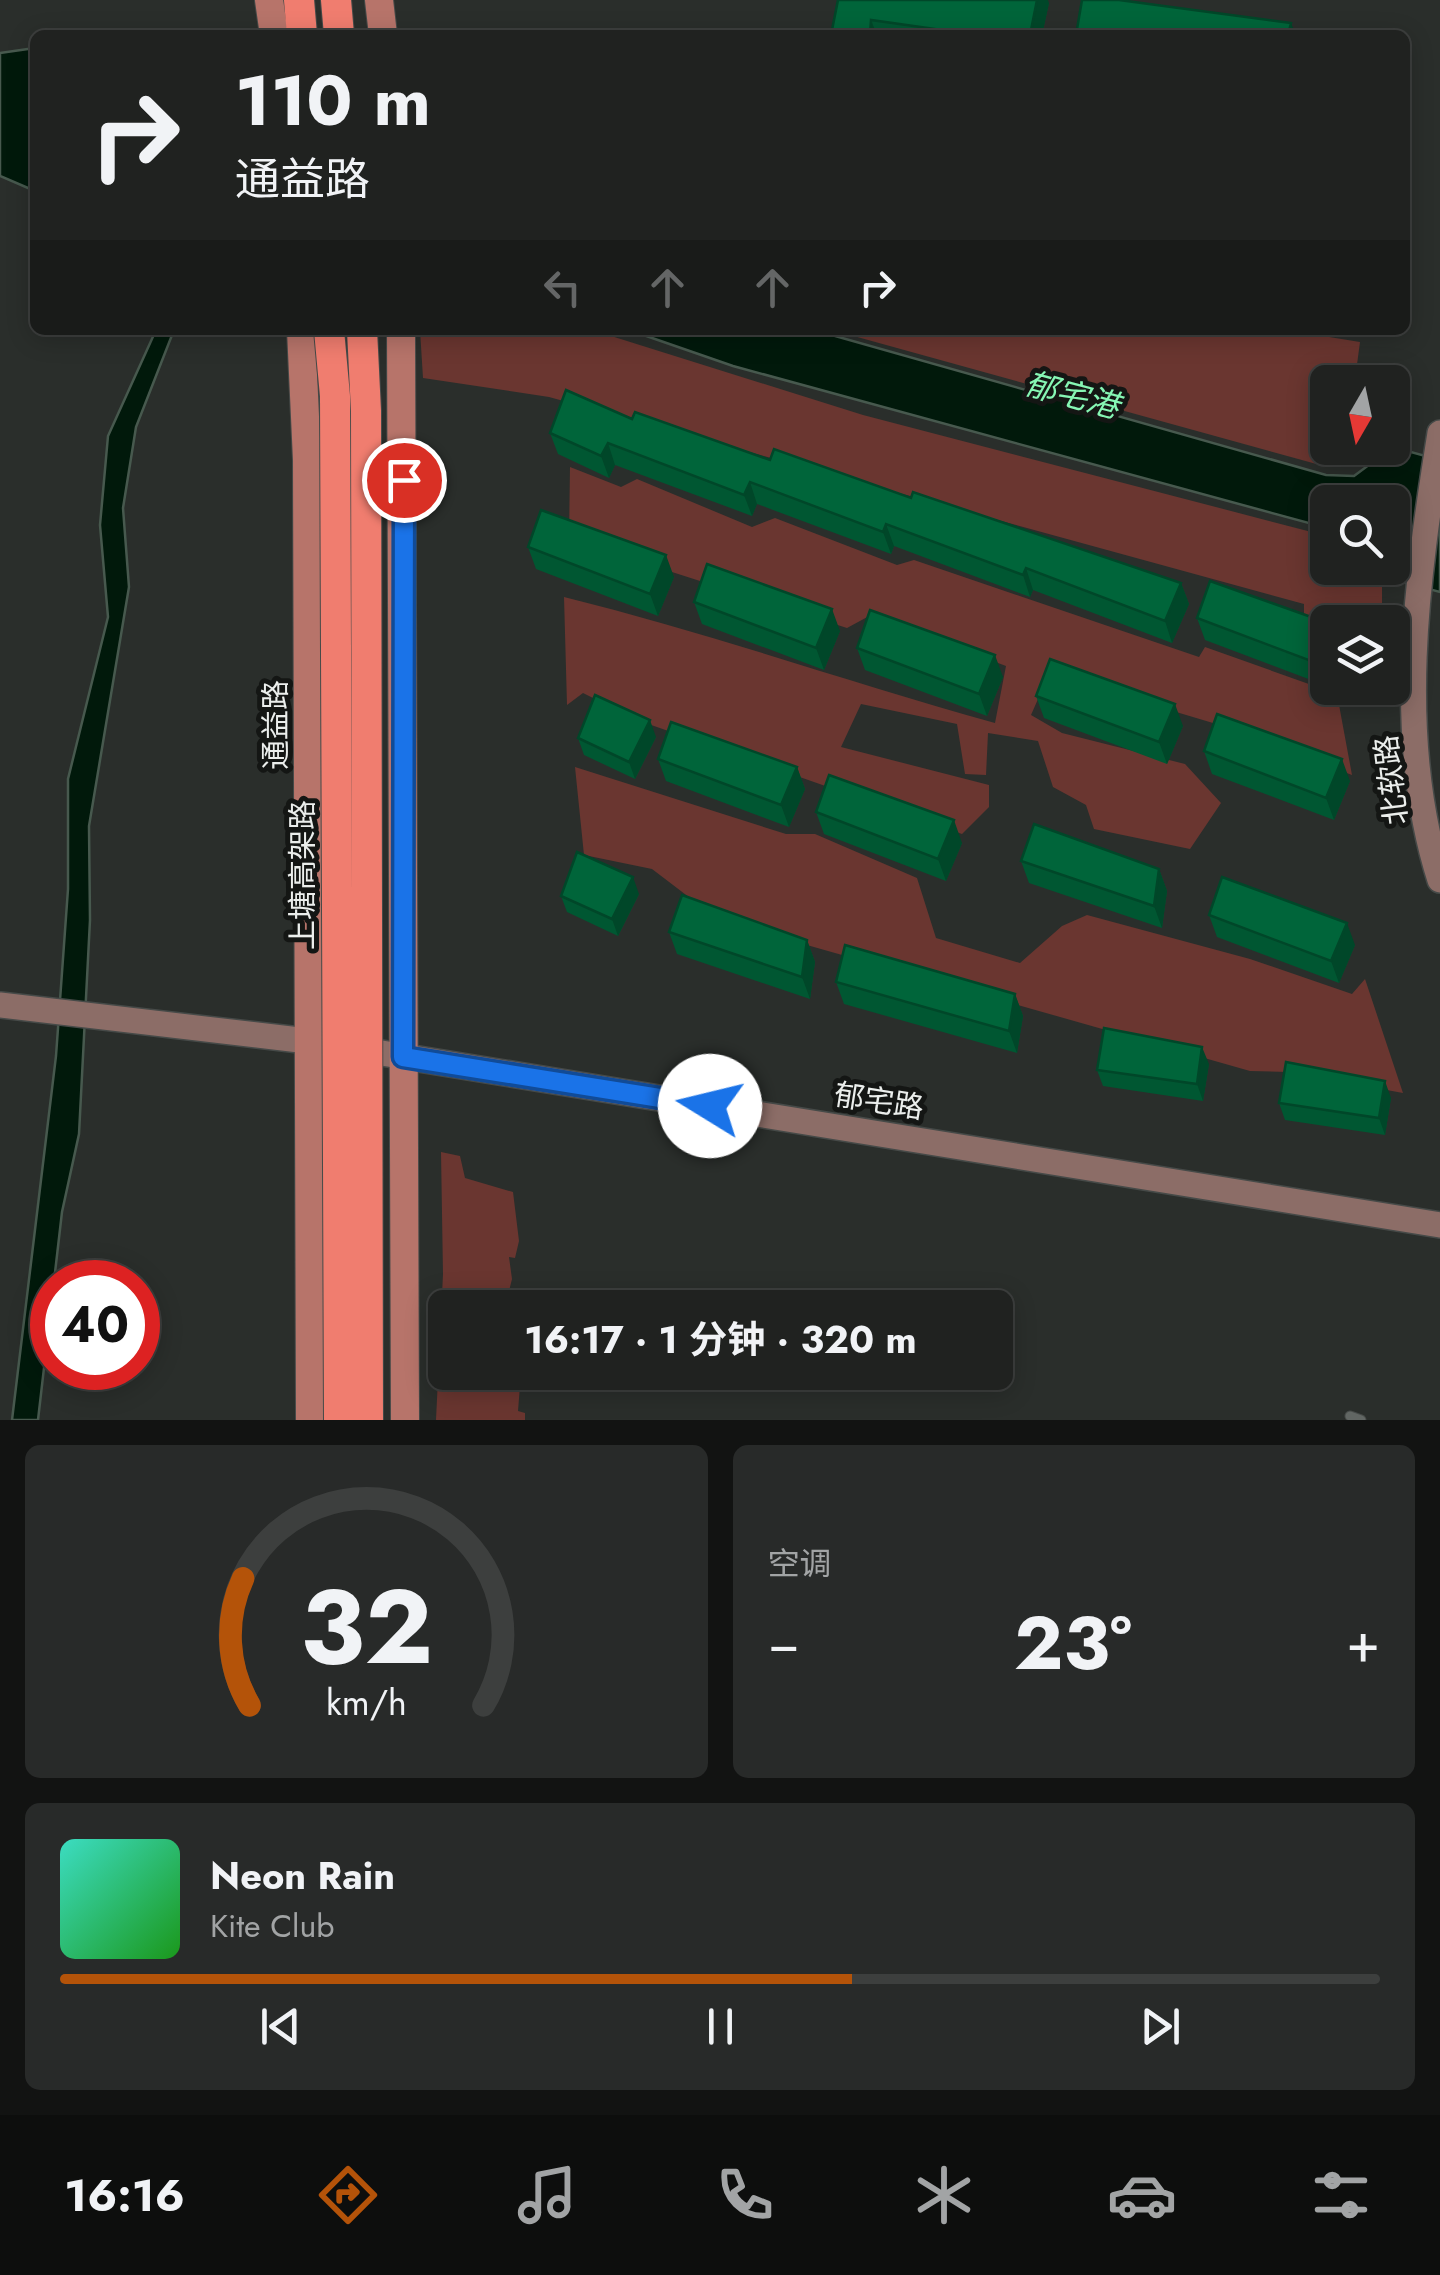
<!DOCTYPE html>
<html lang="zh">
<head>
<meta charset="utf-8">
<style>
  :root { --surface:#202220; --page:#282a29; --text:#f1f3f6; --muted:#a2a4a5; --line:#3d3f3e; --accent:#b45309 }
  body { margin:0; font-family:Jost,"Noto Sans SC",sans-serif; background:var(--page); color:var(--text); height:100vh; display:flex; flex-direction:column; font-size:38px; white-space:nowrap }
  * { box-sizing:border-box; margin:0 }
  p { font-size:32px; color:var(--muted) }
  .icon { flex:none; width:55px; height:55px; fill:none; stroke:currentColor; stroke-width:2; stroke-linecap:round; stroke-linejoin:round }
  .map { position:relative; height:1420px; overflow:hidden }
  .panel { display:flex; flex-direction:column; gap:25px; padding:25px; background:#121312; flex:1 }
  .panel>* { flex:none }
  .guide { position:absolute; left:30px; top:30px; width:1380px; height:305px; border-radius:15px; box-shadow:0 5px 25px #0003,0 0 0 2px var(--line); background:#202220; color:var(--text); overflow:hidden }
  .needle { width:65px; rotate:189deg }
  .buttons { position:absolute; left:1310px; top:365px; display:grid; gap:20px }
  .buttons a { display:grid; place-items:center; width:100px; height:100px; border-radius:15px; background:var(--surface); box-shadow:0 5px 25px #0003,0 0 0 2px var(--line); font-size:50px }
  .speed { position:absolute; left:30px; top:1260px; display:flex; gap:20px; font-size:50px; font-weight:700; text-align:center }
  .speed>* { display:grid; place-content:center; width:130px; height:130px; border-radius:50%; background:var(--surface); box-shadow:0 5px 25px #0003,0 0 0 2px var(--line); line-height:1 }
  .speed .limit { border:15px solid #d22; background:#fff; color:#111 }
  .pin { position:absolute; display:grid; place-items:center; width:85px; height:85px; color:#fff; margin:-42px; border:5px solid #fff; border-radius:50%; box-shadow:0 2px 10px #0007 }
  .me { position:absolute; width:110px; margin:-55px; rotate:279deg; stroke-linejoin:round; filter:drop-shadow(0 0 8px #0008) }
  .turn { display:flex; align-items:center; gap:35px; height:210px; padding:0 40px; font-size:45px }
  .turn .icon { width:130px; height:130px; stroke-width:2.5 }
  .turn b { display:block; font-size:70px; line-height:85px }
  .lanes { display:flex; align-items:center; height:95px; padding:0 40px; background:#0003; justify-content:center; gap:50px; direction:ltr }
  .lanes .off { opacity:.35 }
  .big { font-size:75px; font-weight:700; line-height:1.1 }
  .panel .card { flex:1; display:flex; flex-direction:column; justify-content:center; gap:15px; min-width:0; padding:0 35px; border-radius:15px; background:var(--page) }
  .panel .dial { align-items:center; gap:0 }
  .dial svg { height:260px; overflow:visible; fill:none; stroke:var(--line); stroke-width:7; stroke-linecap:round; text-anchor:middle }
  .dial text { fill:var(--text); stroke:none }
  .song { display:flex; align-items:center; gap:30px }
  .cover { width:120px; height:120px; border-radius:15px; background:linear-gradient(135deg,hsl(170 70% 55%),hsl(120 70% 35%)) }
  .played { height:10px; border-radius:5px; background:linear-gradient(90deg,var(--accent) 60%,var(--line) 60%) }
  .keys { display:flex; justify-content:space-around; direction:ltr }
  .heat { display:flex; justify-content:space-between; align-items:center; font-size:55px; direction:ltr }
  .panel .tiles { flex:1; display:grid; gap:25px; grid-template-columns:1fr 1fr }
  .card:last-child { grid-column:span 2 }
  .trip { position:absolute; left:428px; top:1290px; width:585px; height:100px; border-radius:15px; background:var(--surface); box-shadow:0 5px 25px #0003,0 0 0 2px var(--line); font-weight:700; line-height:100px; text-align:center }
  .tabs { display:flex; height:160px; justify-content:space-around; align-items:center; background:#0d0e0d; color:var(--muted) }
  .tabs .icon { width:70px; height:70px }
  .tabs .current { color:var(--accent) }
  .tabs b { font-size:45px; color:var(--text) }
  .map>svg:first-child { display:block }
  .green { fill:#6a3630 }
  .water { fill:#01190b; stroke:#47594e; stroke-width:2.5 }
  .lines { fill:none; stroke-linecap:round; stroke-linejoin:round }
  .lane-casing { stroke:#464a48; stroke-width:11 }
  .secondary-casing { stroke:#464a48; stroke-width:28 }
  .primary-casing { stroke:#464a48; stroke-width:30 }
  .highway-casing { stroke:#464a48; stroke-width:32 }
  .lane { stroke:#616663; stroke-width:9 }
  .secondary { stroke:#8c6d67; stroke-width:25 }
  .primary { stroke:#b7746a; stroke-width:28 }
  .highway { stroke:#f07d6f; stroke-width:30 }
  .highway-bridge-casing { stroke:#464a48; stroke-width:32; stroke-linecap:butt }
  .highway-bridge { stroke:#f07d6f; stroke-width:30 }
  .wall { fill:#005732 }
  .shaded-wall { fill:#004729 }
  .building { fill:#00653a; stroke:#004729; stroke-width:2.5 }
  .route-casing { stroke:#114b97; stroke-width:25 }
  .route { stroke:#1a73e8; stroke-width:18 }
  .labels { text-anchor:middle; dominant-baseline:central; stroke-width:10; stroke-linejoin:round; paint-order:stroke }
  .street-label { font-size:30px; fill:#ebeeec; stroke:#141614 }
  .water-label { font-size:32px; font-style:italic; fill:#86f6b4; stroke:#141614 }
</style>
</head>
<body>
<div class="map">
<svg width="1440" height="1420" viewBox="0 0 1440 1420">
  <rect width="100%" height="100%" fill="#2a2e2b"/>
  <!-- green -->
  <path class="green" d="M420,330H592L863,415L1327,536L1328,568H1365L1382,585V622L1304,619V604L549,397L423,378Z
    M832,330H1286L1360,342L1356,372L1365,382H1328V448H1379L1355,466L1320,465Z
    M570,467L621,487L637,479L752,527L775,518L897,565L914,560L1199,657L1205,647L1337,694L1352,775L1223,726L1049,674L1031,715L1062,733L1185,764L1221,803L1190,849L1094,829L1086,805L1053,787L1038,741L988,733L986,775L965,774L957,724L861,704L841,747L989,785V807L962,834L637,720L583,693L567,705L564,597C710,633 850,683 995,723L1006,666L871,615L847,628L569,539Z
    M575,767L786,834H815L917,878L936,938L1020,963L1062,926L1087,915L1250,959L1352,994L1365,979L1403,1093L1289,1072L1250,1071L719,920L652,869L584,855Z
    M441,1152L460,1156L465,1178L513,1192L519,1241L515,1258L509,1257L512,1279L505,1307L445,1308V1372L521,1373L518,1411L525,1413V1420H436L443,1274Z"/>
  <!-- water -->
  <path class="water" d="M35,48V191L0,176V53Z
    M156,330H174L136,427L123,508L129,587L89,826L90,920L79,1134L62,1212L38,1420H12L56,1056L68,889V779L108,617L100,525L108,436Z
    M629,330H814L1326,475L1354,476L1393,447L1440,460V592L1381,576L1374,568H1392V502H1328L1327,528L733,366Z"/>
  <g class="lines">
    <!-- lane casing -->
    <g class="lane-casing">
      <path id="lane" d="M1350,1416L1361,1420"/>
    </g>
    <!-- secondary casing -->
    <g class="secondary-casing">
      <path id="secondary" d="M1440,433C1417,578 1394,736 1440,880
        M0,1005L308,1041L1440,1225"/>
    </g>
    <!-- primary casing -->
    <g class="primary-casing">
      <path id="primary" d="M269,0L274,35
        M379,0L383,35
        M301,330L307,460L310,1420
        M401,330L405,1420"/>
    </g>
    <!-- highway casing -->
    <g class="highway-casing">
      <path id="highway" d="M299,0L302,35
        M336,0L339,35"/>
    </g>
    <!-- lane -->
    <use href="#lane" class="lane"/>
    <!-- secondary -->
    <use href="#secondary" class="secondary"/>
    <!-- primary -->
    <use href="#primary" class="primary"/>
    <!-- highway -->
    <use href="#highway" class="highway"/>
    <!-- highway-bridge casing -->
    <g class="highway-bridge-casing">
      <path id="highway-bridge" d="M329,330L335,396L339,1420
        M362,330L366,411L368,1420"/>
    </g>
    <!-- highway-bridge -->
    <use href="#highway-bridge" class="highway-bridge"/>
  </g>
  <!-- wall -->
  <path class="wall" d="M838,0L1049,3L1042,35H831Z
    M632,419L770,460L911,498L1181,583L1189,604L1172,643L1033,590L1030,597L894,546L891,554L757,504L752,516L615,465L609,478L558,454L550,433Z
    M528,547L674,577L658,616L536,569Z
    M694,602L840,631L824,670L702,624Z
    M1197,618L1328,623L1327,686L1205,640Z
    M857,648L1003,677L987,716L865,670Z
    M1036,696L1183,726L1167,764L1044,718Z
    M656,737L635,779L584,755L578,738Z
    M1204,751L1350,781L1334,820L1212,774Z
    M658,759L797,767L805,789L789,827L666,781Z
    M816,812L962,843L946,881L824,834Z
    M1021,861L1159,869L1167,891L1162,928L1029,883Z
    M639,894L618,936L567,912L561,896Z
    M1209,915L1355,945L1339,983L1217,937Z
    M669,932L807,940L815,962L810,999L677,954Z
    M836,982L1015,994L1023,1016L1017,1053L844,1004Z
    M1209,1064L1203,1101L1103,1086L1097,1070Z
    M1391,1098L1385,1135L1285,1120L1279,1103Z"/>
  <!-- shaded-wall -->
  <path class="shaded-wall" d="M1037,0H1048L1049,3L1042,35H1030Z
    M871,20L877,35H870Z
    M1291,23L1296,35H1288Z
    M608,443L615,465L609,478L601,456Z
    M750,482L757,504L752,516L744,495Z
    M886,524L894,546L891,554L883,532Z
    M666,555L674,577L658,616L650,594Z
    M1026,568L1033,590L1030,597L1023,575Z
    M1181,583L1189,604L1172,643L1165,621Z
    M832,609L840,631L824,670L816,648Z
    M1328,645V686L1319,664Z
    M995,655L1003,677L987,716L979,694Z
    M1175,704L1183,726L1167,764L1159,742Z
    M650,720L656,737L635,779L629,762Z
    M1342,759L1350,781L1334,820L1326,798Z
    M797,767L805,789L789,827L781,805Z
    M954,820L962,843L946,881L938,859Z
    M1159,869L1167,891L1162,928L1154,906Z
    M633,877L639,894L618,936L612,919Z
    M1347,923L1355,945L1339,983L1331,961Z
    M807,940L815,962L810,999L802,977Z
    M1015,994L1023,1016L1017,1053L1009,1031Z
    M1202,1047L1209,1064L1203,1101L1197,1084Z
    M1385,1081L1391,1098L1385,1135L1379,1118Z"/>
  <!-- building -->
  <path class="building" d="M838,0H1037L1030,35H977L871,20L870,35H831Z
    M1082,0H1119L1291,23L1288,35H1076Z
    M566,390L632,419L635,412L770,460L774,449L911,498L913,492L1181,583L1165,621L1026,568L1023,575L886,524L883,532L750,482L744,495L608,443L601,456L550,433Z
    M541,510L666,555L650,594L528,547Z
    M707,564L832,609L816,648L694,602Z
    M1210,581L1328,623V645L1319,664L1197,618Z
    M870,610L995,655L979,694L857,648Z
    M1050,659L1175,704L1159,742L1036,696Z
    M595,695L650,720L629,762L578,738Z
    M1217,714L1342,759L1326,798L1204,751Z
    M671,722L797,767L781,805L658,759Z
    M829,775L954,820L938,859L816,812Z
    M1034,824L1159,869L1154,906L1021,861Z
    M577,852L633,877L612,919L561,896Z
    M1222,877L1347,923L1331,961L1209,915Z
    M682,895L807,940L802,977L669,932Z
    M845,945L1015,994L1009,1031L836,982Z
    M1104,1028L1202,1047L1197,1084L1097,1070Z
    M1286,1062L1385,1081L1379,1118L1279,1103Z"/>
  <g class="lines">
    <!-- route casing -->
    <g class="route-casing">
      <path id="route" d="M404,480L403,1057L710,1106"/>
    </g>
    <!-- route -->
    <use href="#route" class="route"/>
  </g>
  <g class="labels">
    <!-- street labels -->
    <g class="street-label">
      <text transform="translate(275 725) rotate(-90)">通益路</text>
      <text transform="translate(1391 780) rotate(-97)">北软路</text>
      <text transform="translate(302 875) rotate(-90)">上塘高架路</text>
      <text transform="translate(879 1101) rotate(9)">郁宅路</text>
    </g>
    <!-- water labels -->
    <g class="water-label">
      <text transform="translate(1072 395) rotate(15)">郁宅港</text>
    </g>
  </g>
</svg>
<div class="buttons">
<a><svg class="needle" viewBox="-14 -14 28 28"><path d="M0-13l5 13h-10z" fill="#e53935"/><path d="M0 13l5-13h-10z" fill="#a2a4a5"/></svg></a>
<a><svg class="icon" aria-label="search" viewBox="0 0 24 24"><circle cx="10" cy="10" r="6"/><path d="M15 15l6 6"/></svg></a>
<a><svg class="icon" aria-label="layers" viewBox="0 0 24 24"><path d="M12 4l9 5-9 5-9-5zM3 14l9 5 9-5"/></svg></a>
</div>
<div class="speed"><div class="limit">40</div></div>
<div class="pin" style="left:404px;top:480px;background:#d93025"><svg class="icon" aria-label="arrive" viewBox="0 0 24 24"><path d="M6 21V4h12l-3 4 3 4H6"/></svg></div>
<svg class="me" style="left:710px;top:1106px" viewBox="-20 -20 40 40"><circle r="19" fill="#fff"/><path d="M0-13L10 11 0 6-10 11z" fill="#1a73e8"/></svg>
<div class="trip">16:17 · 1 分钟 · 320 m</div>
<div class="guide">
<div class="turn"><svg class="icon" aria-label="right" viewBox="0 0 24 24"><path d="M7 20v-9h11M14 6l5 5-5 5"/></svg><div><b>110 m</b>通益路</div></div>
<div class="lanes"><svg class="icon off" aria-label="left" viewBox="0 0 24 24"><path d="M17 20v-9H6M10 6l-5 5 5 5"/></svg><svg class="icon off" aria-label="ahead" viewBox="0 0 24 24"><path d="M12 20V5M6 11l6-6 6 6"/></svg><svg class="icon off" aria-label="ahead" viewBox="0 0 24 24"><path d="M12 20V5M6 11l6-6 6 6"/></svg><svg class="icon" aria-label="right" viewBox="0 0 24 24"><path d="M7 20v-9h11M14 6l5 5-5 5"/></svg></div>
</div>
</div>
<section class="panel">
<div class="tiles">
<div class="card dial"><svg viewBox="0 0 100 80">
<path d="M14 69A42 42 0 1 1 86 69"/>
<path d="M14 69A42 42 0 0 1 12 30" stroke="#b45309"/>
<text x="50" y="56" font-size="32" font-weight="700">32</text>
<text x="50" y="72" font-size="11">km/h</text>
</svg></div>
<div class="card"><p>空调</p>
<div class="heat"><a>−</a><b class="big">23°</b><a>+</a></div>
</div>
<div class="card">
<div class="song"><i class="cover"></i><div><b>Neon Rain</b><p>Kite Club</p></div></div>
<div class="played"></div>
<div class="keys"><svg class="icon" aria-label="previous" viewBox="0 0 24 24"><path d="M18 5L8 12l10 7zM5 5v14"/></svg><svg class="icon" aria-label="pause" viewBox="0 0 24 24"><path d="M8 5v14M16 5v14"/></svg><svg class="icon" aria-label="next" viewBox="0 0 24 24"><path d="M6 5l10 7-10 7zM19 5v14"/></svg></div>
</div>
</div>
</section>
<nav class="tabs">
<b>16:16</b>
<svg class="icon current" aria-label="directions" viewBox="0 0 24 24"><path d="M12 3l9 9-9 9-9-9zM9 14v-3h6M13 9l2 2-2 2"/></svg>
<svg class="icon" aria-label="music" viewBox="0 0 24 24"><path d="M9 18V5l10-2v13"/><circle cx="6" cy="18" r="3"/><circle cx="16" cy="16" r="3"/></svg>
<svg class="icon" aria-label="phone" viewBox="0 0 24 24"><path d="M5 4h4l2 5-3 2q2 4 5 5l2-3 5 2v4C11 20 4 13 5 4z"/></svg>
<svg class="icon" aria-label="climate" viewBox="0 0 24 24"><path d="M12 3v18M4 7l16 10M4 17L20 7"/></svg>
<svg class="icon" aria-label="car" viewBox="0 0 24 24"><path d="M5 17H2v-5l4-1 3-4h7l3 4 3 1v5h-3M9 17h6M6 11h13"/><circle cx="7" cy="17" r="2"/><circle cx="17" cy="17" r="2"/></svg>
<svg class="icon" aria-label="filters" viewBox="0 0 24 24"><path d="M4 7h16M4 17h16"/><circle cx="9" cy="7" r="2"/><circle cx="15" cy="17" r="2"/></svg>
</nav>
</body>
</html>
